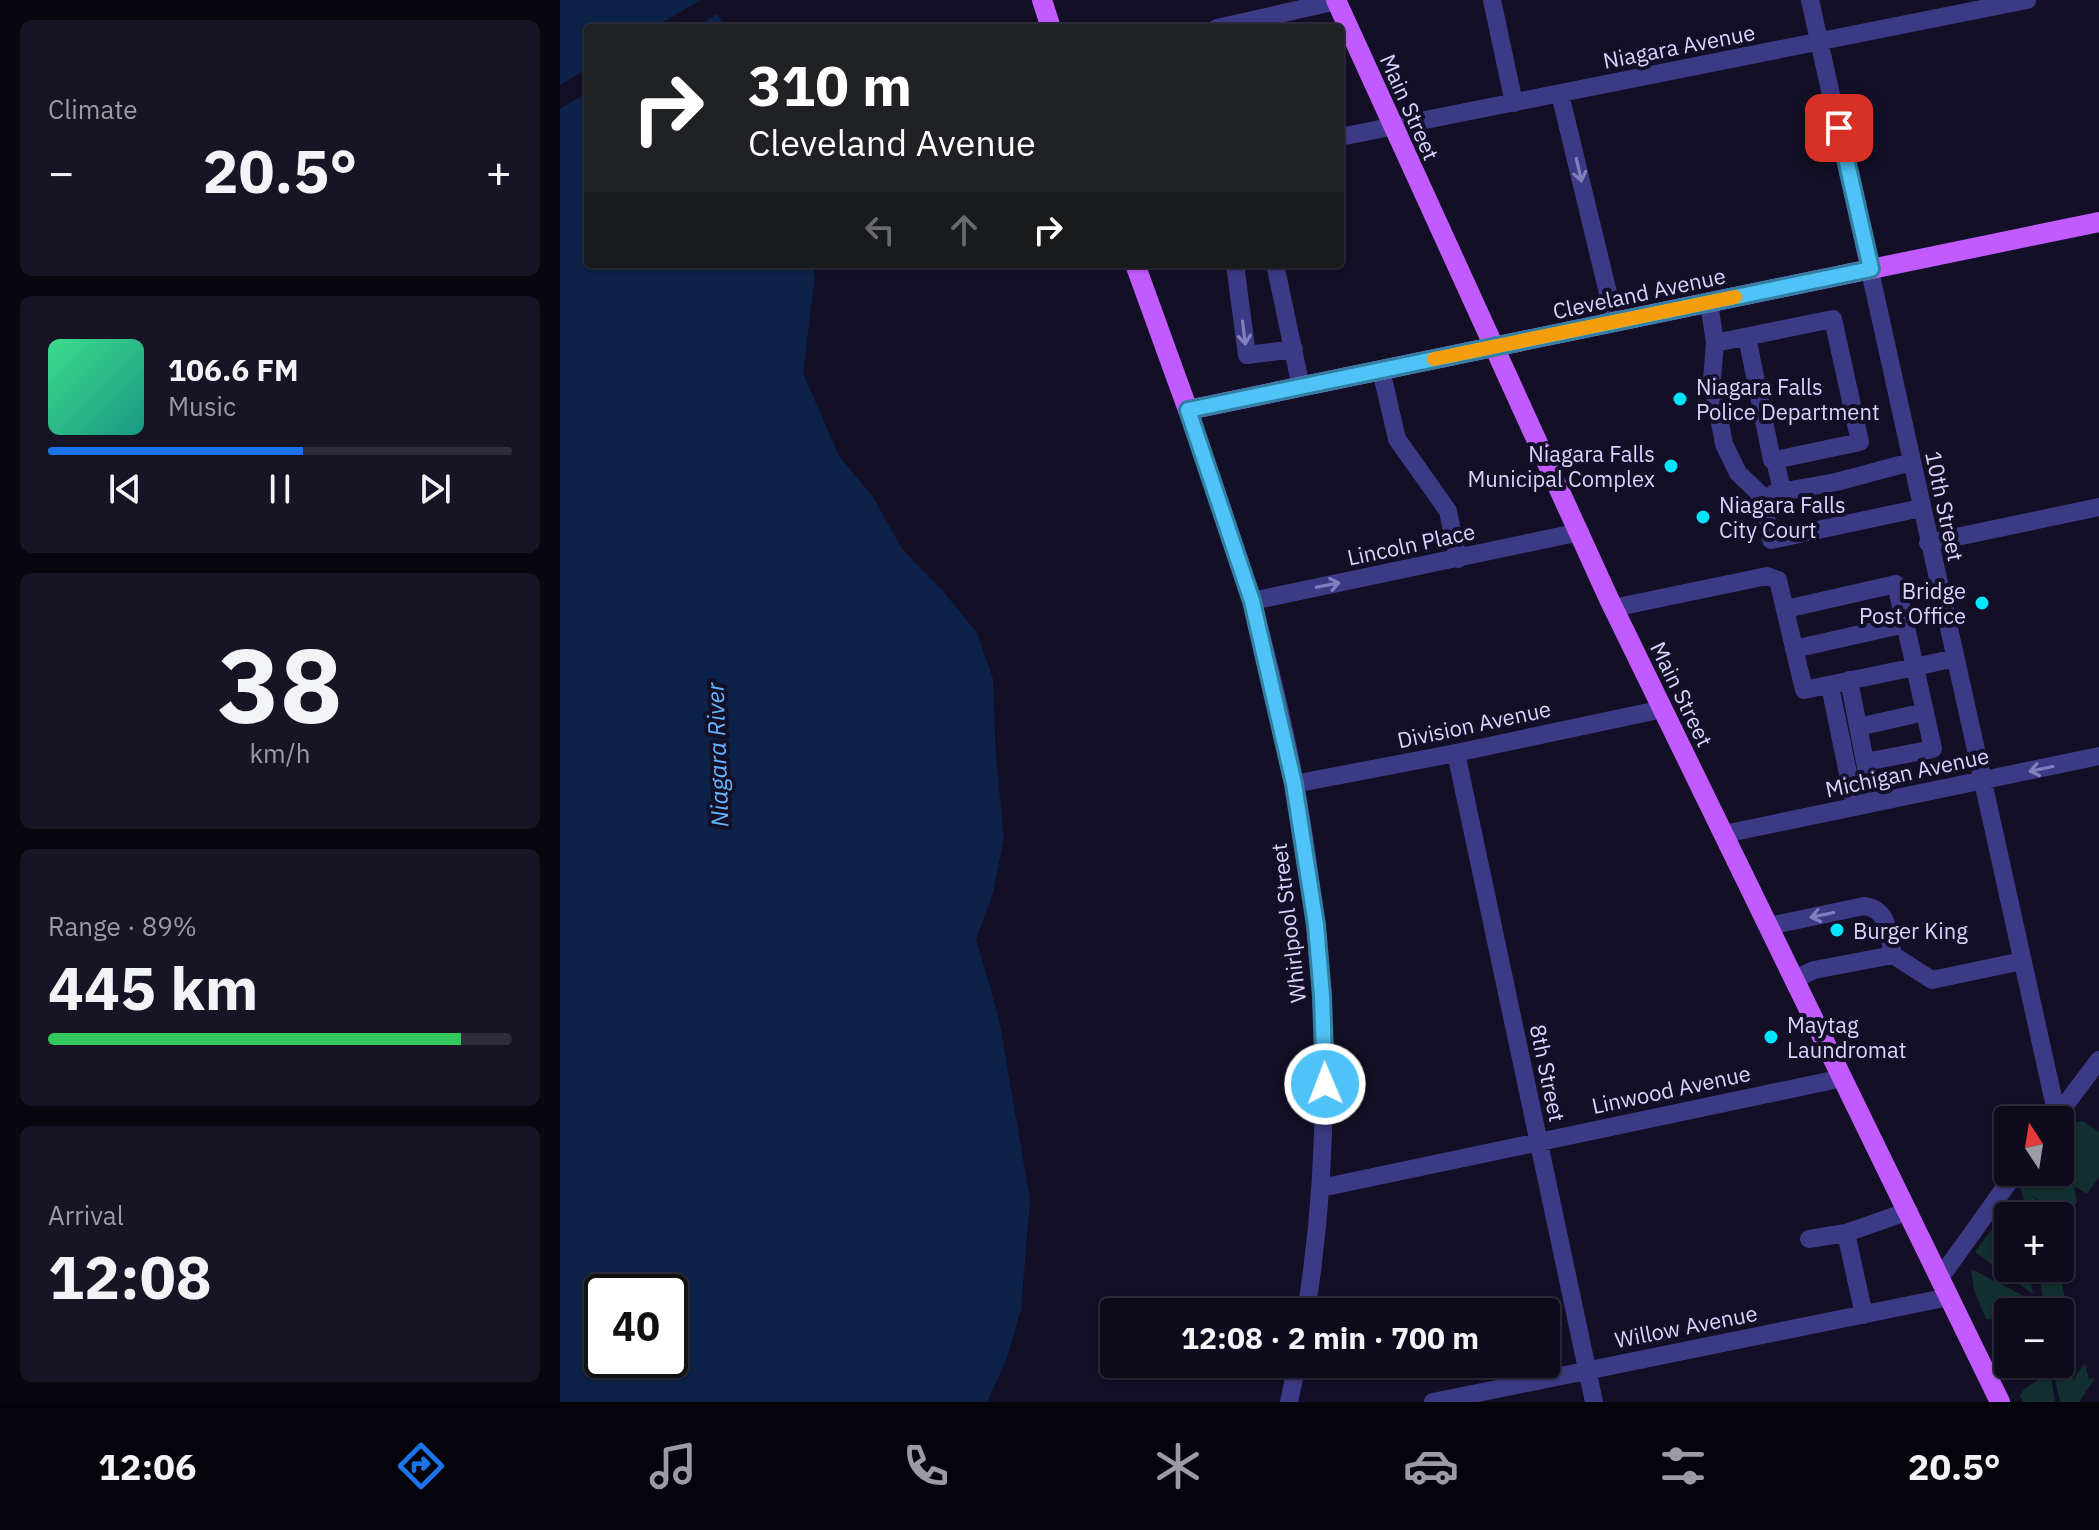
<!DOCTYPE html>
<html lang="en">
<head>
<meta charset="utf-8">
<style>
  :root { --surface:#0e0b1c; --page:#171425; --text:#f1f3f6; --muted:#9b9ba3; --line:#2e2b3b; --accent:#1a73e8 }
  body { margin:0; font-family:"IBM Plex Sans",sans-serif; background:var(--page); color:var(--text); height:100vh; display:flex; flex-direction:column; font-size:30px; white-space:nowrap }
  * { box-sizing:border-box; margin:0 }
  p { font-size:26px; color:var(--muted) }
  .icon { flex:none; width:44px; height:44px; fill:none; stroke:currentColor; stroke-width:2; stroke-linecap:round; stroke-linejoin:round }
  .map { position:relative; flex:1; overflow:hidden }
  .drawer { display:flex; flex-direction:column; gap:20px; padding:20px; background:#08060f; width:560px }
  .drawer>* { flex:none }
  .banner { position:absolute; left:24px; top:24px; width:760px; height:244px; border-radius:8px; box-shadow:0 2px 6px #0004,0 0 0 2px var(--line); background:#202124; color:#fff; overflow:hidden }
  .needle { width:52px; rotate:348deg }
  .controls { position:absolute; left:1434px; top:1106px; display:grid; gap:16px }
  .controls a { display:grid; place-items:center; width:80px; height:80px; border-radius:8px; background:var(--surface); box-shadow:0 2px 6px #0004,0 0 0 2px var(--line); font-size:40px }
  .speed { position:absolute; left:24px; top:1274px; display:flex; gap:16px; font-size:40px; font-weight:700; text-align:center }
  .speed>* { display:grid; place-content:center; width:104px; height:104px; border-radius:50%; background:var(--surface); box-shadow:0 2px 6px #0004,0 0 0 2px var(--line); line-height:1 }
  .speed .limit { border:4px solid #111; border-radius:12px; background:#fff; color:#111 }
  .pin { position:absolute; display:grid; place-items:center; width:68px; height:68px; color:#fff; margin:-34px; border-radius:16px; box-shadow:0 4px 12px #0006 }
  .me { position:absolute; width:88px; margin:-44px; rotate:359deg; stroke-linejoin:round; filter:drop-shadow(0 0 6px #0008) }
  .turn { display:flex; align-items:center; gap:28px; height:168px; padding:0 32px; font-size:36px }
  .turn .icon { width:104px; height:104px; stroke-width:2.5 }
  .turn b { display:block; font-size:56px; line-height:68px }
  .lanes { display:flex; align-items:center; height:76px; padding:0 32px; background:#0003; justify-content:center; gap:40px; direction:ltr }
  .lanes .off { opacity:.35 }
  .big { font-size:60px; font-weight:800; line-height:1.1 }
  .drawer .widget { flex:1; display:flex; flex-direction:column; justify-content:center; gap:12px; min-width:0; padding:0 28px; border-radius:12px; background:var(--page) }
  .drawer .dial { align-items:center; gap:0 }
  .dial b { font-size:104px; line-height:1 }
  .song { display:flex; align-items:center; gap:24px }
  .cover { width:96px; height:96px; border-radius:12px; background:linear-gradient(135deg,hsl(150 70% 55%),hsl(170 70% 35%)) }
  .played { height:8px; border-radius:4px; background:linear-gradient(90deg,var(--accent) 55%,var(--line) 55%) }
  .keys { display:flex; justify-content:space-around; direction:ltr }
  .heat { display:flex; justify-content:space-between; align-items:center; font-size:44px; direction:ltr }
  .charge { height:12px; border-radius:6px; background:linear-gradient(90deg,#34c759 89%,var(--line) 0) }
  .trip { position:absolute; left:540px; top:1298px; width:460px; height:80px; border-radius:8px; background:var(--surface); box-shadow:0 2px 6px #0004,0 0 0 2px var(--line); font-weight:800; line-height:80px; text-align:center }
  .tabs { display:flex; height:128px; justify-content:space-around; align-items:center; background:#06040b; color:var(--muted) }
  .tabs .icon { width:56px; height:56px }
  .tabs .current { color:var(--accent) }
  .tabs b { font-size:36px; color:var(--text) }
  main { display:flex; flex:1; min-height:0 }
  .map>svg:first-child { display:block }
  .green { fill:#12302f }
  .water { fill:#0c2248; fill-rule:evenodd }
  .pier { fill:#130f26 }
  .lines { fill:none; stroke-linecap:round; stroke-linejoin:round }
  .minor { stroke:#3d3a85; stroke-width:18 }
  .major { stroke:#c25bff; stroke-width:20 }
  .oneway { stroke:#837fbc }
  .route-casing { stroke:#337fa1; stroke-width:20 }
  .route { stroke:#4fc3f7; stroke-width:14 }
  .slow { stroke:#f59e0b; stroke-width:14 }
  .poi-dot { fill:#00e5ff; stroke:#130f26; stroke-width:3 }
  .labels { text-anchor:middle; dominant-baseline:central; stroke-width:8; stroke-linejoin:round; paint-order:stroke }
  .street-label { font-size:22px; fill:#d9d4ff; stroke:#130f26 }
  .poi-label { font-size:22px; fill:#d9d4ff; stroke:#130f26; text-anchor:start }
  .water-label { font-size:24px; font-style:italic; fill:#62b6ff; stroke:#130f26 }
</style>
</head>
<body>
<main>
<section class="drawer">
<div class="widget"><p>Climate</p>
<div class="heat"><a>−</a><b class="big">20.5°</b><a>+</a></div>
</div>
<div class="widget">
<div class="song"><i class="cover"></i><div><b>106.6 FM</b><p>Music</p></div></div>
<div class="played"></div>
<div class="keys"><svg class="icon" aria-label="previous" viewBox="0 0 24 24"><path d="M18 5L8 12l10 7zM5 5v14"/></svg><svg class="icon" aria-label="pause" viewBox="0 0 24 24"><path d="M8 5v14M16 5v14"/></svg><svg class="icon" aria-label="next" viewBox="0 0 24 24"><path d="M6 5l10 7-10 7zM19 5v14"/></svg></div>
</div>
<div class="widget dial"><b>38</b><p>km/h</p></div>
<div class="widget"><p>Range · 89%</p><b class="big">445 km</b><div class="charge"></div></div>
<div class="widget"><p>Arrival</p><b class="big">12:08</b></div>
</section>
<div class="map">
<svg width="1539" height="1402" viewBox="0 0 1539 1402">
  <rect width="100%" height="100%" fill="#130f26"/>
  <!-- green -->
  <path class="green" d="M1523,1121L1539,1132V1177L1527,1194L1514,1186L1517,1203L1499,1213L1466,1192L1486,1206L1488,1216H1468L1460,1186L1471,1172H1500V1132L1506,1124Z
    M1454,1199L1458,1216H1448V1268H1468L1473,1294L1415,1252Z
    M1477,1268H1499L1508,1314L1483,1297Z
    M1411,1269L1476,1302L1478,1312H1448V1321L1426,1319L1414,1290Z
    M1513,1351L1515,1355L1509,1364L1513,1380L1525,1363L1529,1379L1535,1378L1519,1402H1500L1493,1368L1494,1364H1500V1358Z
    M1490,1372L1495,1402H1463L1460,1397L1463,1390Z"/>
  <!-- water -->
  <path class="water" d="M0,0H149L166,28H28V264H254V283L243,373L279,456L313,497L342,549L382,590L417,633L433,679L436,760L444,837L433,893L416,939L439,1019L470,1200L461,1309L447,1358L427,1402H0ZM42,1292H110V1360H42Z"/>
  <!-- pier -->
  <path class="pier" d="M140,0H154L161,12L134,28H94Z
    M28,68V92L0,109V85Z"/>
  <g class="lines">
    <!-- minor -->
    <path class="minor" d="M932,0L954,103
      M1250,0L1497,1116
      M657,28L777,1
      M1000,94L1055,322
      M780,137L1467,0
      M675,264L687,355L734,349
      M715,264L741,387
      M1149,303L1155,343L1152,379L1164,444L1178,473L1201,495
      M1187,337L1212,460H1215
      M1155,343L1273,319L1300,442L1215,460L1222,491
      M821,370L837,439L888,511L898,559
      M628,410C650,475 674,540 693,606C758,835 784,1076 746,1312
      M1214,493L1276,482L1351,462
      M1201,495L1211,540L1361,508
      M1368,543L1539,507
      M692,601L1020,532
      M1053,608L1207,576L1218,580L1244,690L1355,667L1373,749L1305,762
      M1226,609L1336,584L1355,667L1395,658
      M1234,649L1345,624
      M1289,680L1313,803
      M1272,696L1295,807
      M1298,727L1365,712
      M896,753L1034,1402
      M734,784L896,753L1103,709
      M1164,834L1539,756
      M1209,926L1304,906C1329,909 1328,934 1333,955
      M1235,979L1254,970L1333,955L1372,980L1462,961
      M1494,1120L1539,1060
      M761,1188L1283,1078
      M1286,1233L1304,1315
      M1249,1239L1286,1233L1349,1211
      M1380,1278L1456,1172
      M729,1402L737,1364
      M873,1402L1389,1297"/>
    <!-- major -->
    <path class="major" d="M482,0L491,28
      M776,0L1049,599L1440,1402
      M575,264L628,410L1539,222"/>
  </g>
  <!-- one-way arrows -->
  <defs><path id="oneway-shaft" d="M-6 0H5M1.5-3L5.5 0L1.5 3" fill="none" stroke-width="1.6" stroke-linecap="round" stroke-linejoin="round" transform="scale(2)"/></defs>
  <g class="oneway">
    <use href="#oneway-shaft" transform="translate(1019 170) rotate(77)"/>
    <use href="#oneway-shaft" transform="translate(684 333) rotate(83)"/>
    <use href="#oneway-shaft" transform="translate(768 585) rotate(-11)"/>
    <use href="#oneway-shaft" transform="translate(1481 769) rotate(168)"/>
    <use href="#oneway-shaft" transform="translate(1262 915) rotate(168)"/>
  </g>
  <g class="lines">
    <!-- route casing -->
    <g class="route-casing">
      <path id="route" d="M765,1084L762,996L756,925L734,784L692,601L628,410L1311,269L1279,128"/>
    </g>
    <!-- route -->
    <use href="#route" class="route"/>
    <!-- slow -->
    <path class="slow" d="M874,359L1175,297"/>
  </g>
  <!-- markers -->
  <g class="poi-dot">
    <circle cx="1120" cy="399" r="8"/>
    <circle cx="1111" cy="466" r="8"/>
    <circle cx="1143" cy="517" r="8"/>
    <circle cx="1422" cy="603" r="8"/>
    <circle cx="1277" cy="930" r="8"/>
    <circle cx="1211" cy="1037" r="8"/>
  </g>
  <g class="labels">
    <!-- street labels -->
    <g class="street-label">
      <text transform="translate(1119 46) rotate(-11)">Niagara Avenue</text>
      <text transform="translate(850 107) rotate(66)">Main Street</text>
      <text transform="translate(1079 293) rotate(-12)">Cleveland Avenue</text>
      <text transform="translate(1385 506) rotate(78)">10th Street</text>
      <text transform="translate(851 544) rotate(-12)">Lincoln Place</text>
      <text transform="translate(1122 694) rotate(64)">Main Street</text>
      <text transform="translate(914 724) rotate(-12)">Division Avenue</text>
      <text transform="translate(1347 772) rotate(-12)">Michigan Avenue</text>
      <text transform="translate(728 923) rotate(-97)">Whirlpool Street</text>
      <text transform="translate(988 1073) rotate(78)">8th Street</text>
      <text transform="translate(1111 1089) rotate(-12)">Linwood Avenue</text>
      <text transform="translate(1126 1326) rotate(-11)">Willow Avenue</text>
    </g>
    <!-- poi labels -->
    <g class="poi-label">
      <text x="1136" y="386">Niagara Falls<tspan x="1136" dy="25">Police Department</tspan></text>
      <text x="1095" y="453" text-anchor="end">Niagara Falls<tspan x="1095" dy="25">Municipal Complex</tspan></text>
      <text x="1159" y="504">Niagara Falls<tspan x="1159" dy="25">City Court</tspan></text>
      <text x="1406" y="590" text-anchor="end">Bridge<tspan x="1406" dy="25">Post Office</tspan></text>
      <text x="1293" y="930">Burger King</text>
      <text x="1227" y="1024">Maytag<tspan x="1227" dy="25">Laundromat</tspan></text>
    </g>
    <!-- water labels -->
    <g class="water-label">
      <text transform="translate(157 755) rotate(-92)">Niagara River</text>
    </g>
  </g>
</svg>
<div class="controls">
<a><svg class="needle" viewBox="-14 -14 28 28"><path d="M0-13l5 13h-10z" fill="#e53935"/><path d="M0 13l5-13h-10z" fill="#9b9ba3"/></svg></a>
<a>+</a>
<a>−</a>
</div>
<div class="speed"><div class="limit">40</div></div>
<div class="pin" style="left:1279px;top:128px;background:#d93025"><svg class="icon" aria-label="arrive" viewBox="0 0 24 24"><path d="M6 21V4h12l-3 4 3 4H6"/></svg></div>
<svg class="me" style="left:765px;top:1084px" viewBox="-20 -20 40 40"><circle r="17" fill="#4fc3f7" stroke="#fff" stroke-width="3"/><path d="M0-11L8 9 0 5-8 9z" fill="#fff"/></svg>
<div class="trip">12:08 · 2 min · 700 m</div>
<div class="banner">
<div class="turn"><svg class="icon" aria-label="right" viewBox="0 0 24 24"><path d="M7 20v-9h11M14 6l5 5-5 5"/></svg><div><b>310 m</b>Cleveland Avenue</div></div>
<div class="lanes"><svg class="icon off" aria-label="left" viewBox="0 0 24 24"><path d="M17 20v-9H6M10 6l-5 5 5 5"/></svg><svg class="icon off" aria-label="ahead" viewBox="0 0 24 24"><path d="M12 20V5M6 11l6-6 6 6"/></svg><svg class="icon" aria-label="right" viewBox="0 0 24 24"><path d="M7 20v-9h11M14 6l5 5-5 5"/></svg></div>
</div>
</div>
</main>
<nav class="tabs">
<b>12:06</b>
<svg class="icon current" aria-label="directions" viewBox="0 0 24 24"><path d="M12 3l9 9-9 9-9-9zM9 14v-3h6M13 9l2 2-2 2"/></svg>
<svg class="icon" aria-label="music" viewBox="0 0 24 24"><path d="M9 18V5l10-2v13"/><circle cx="6" cy="18" r="3"/><circle cx="16" cy="16" r="3"/></svg>
<svg class="icon" aria-label="phone" viewBox="0 0 24 24"><path d="M5 4h4l2 5-3 2q2 4 5 5l2-3 5 2v4C11 20 4 13 5 4z"/></svg>
<svg class="icon" aria-label="climate" viewBox="0 0 24 24"><path d="M12 3v18M4 7l16 10M4 17L20 7"/></svg>
<svg class="icon" aria-label="car" viewBox="0 0 24 24"><path d="M5 17H2v-5l4-1 3-4h7l3 4 3 1v5h-3M9 17h6M6 11h13"/><circle cx="7" cy="17" r="2"/><circle cx="17" cy="17" r="2"/></svg>
<svg class="icon" aria-label="filters" viewBox="0 0 24 24"><path d="M4 7h16M4 17h16"/><circle cx="9" cy="7" r="2"/><circle cx="15" cy="17" r="2"/></svg>
<b>20.5°</b>
</nav>
</body>
</html>
